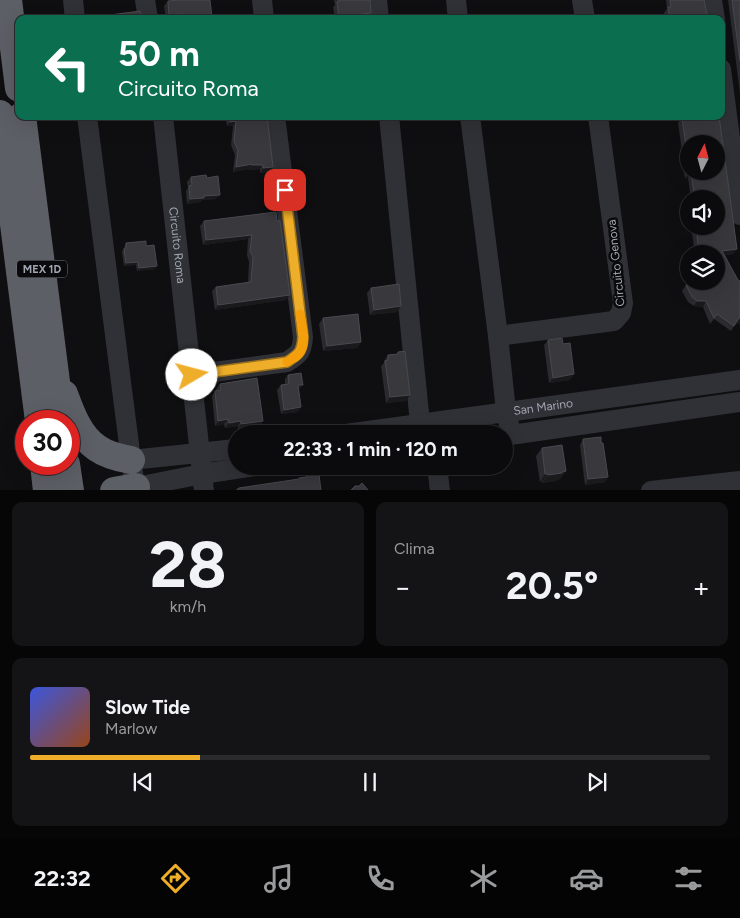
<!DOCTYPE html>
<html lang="es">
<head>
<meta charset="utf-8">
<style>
  :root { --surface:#0b0b0d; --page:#141416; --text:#f1f3f6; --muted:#9a9b9d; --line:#2b2b2e; --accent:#efae29 }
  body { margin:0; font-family:Figtree,sans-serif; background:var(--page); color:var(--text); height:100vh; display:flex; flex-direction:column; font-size:19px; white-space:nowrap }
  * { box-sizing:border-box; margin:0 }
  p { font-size:16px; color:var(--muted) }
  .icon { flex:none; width:28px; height:28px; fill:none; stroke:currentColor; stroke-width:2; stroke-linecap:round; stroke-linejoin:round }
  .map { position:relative; height:490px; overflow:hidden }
  .details { display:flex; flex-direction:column; gap:12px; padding:12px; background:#060607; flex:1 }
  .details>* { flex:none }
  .top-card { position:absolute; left:15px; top:15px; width:710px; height:105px; border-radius:10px; box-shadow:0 5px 20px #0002,0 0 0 1px var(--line); background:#0b6e4f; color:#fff; overflow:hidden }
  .needle { width:32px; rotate:6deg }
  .controls { position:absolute; left:680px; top:135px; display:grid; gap:10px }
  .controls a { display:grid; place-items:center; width:45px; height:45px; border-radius:50%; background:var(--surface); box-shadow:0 5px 20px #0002,0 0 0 1px var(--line); font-size:25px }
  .speed { position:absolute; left:15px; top:410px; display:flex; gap:10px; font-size:25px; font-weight:700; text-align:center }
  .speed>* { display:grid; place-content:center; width:65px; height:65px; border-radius:50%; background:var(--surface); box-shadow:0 5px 20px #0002,0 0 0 1px var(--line); line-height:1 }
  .speed .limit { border:8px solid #d22; background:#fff; color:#111 }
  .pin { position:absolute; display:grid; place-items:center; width:42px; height:42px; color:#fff; margin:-21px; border-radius:10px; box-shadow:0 2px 8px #0006 }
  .me { position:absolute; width:55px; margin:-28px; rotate:82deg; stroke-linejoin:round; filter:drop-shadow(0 0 4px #0008) }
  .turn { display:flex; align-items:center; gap:18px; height:105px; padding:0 20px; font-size:22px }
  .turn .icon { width:65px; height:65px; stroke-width:2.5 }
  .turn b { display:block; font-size:35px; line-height:42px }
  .big { font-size:38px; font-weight:700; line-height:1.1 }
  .details .card { flex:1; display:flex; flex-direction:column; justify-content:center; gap:8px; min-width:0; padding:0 18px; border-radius:10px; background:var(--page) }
  .details .dial { align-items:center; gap:0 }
  .dial b { font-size:65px; line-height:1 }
  .song { display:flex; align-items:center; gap:15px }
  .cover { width:60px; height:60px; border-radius:8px; background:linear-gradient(135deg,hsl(230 70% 55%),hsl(20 70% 35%)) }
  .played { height:5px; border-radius:2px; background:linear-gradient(90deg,var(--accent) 25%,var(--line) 25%) }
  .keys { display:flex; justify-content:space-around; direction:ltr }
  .heat { display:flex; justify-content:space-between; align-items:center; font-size:28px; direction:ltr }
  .details .tiles { flex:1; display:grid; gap:12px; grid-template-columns:1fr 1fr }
  .card:last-child { grid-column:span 2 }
  .trip { position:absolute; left:228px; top:425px; width:285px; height:50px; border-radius:25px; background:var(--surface); box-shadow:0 5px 20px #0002,0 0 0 1px var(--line); font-weight:700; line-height:50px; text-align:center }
  .tab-bar { display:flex; height:80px; justify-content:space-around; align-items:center; background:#040405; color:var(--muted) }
  .tab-bar .icon { width:35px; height:35px }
  .tab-bar .active { color:var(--accent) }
  .tab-bar b { font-size:22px; color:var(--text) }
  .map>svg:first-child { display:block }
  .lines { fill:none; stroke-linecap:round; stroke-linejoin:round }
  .minor { stroke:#303136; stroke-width:20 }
  .highway { stroke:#5d5f67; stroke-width:28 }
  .wall { fill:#2b2b2f }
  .shaded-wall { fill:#1a1a1d }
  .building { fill:#38383d; stroke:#484a4f }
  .route-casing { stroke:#9b711b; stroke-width:12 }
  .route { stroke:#efae29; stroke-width:9 }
  .slow { stroke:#f59e0b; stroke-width:9 }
  .labels { text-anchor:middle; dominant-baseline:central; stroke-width:5; stroke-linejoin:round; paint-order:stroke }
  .shield { fill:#0a0a0c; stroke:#747780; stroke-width:1 }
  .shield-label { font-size:11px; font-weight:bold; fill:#a1a6b2 }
  .street-label { font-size:12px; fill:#a1a6b2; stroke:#0a0a0c }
</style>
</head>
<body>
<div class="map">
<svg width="740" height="491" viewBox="0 0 740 491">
  <rect width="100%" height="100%" fill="#0f0f11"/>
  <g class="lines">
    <!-- minor -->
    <g class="minor">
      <path d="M73,0L75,19"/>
      <path d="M145,0L148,19"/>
      <path d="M262,0L264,19"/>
      <path d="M377,0L379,19"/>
      <path d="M456,0L458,19"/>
      <path d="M582,0L585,19"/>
      <path d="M712,0L715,19"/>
      <path d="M721,69L740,215"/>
      <path d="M87,116L131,460L136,491"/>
      <path id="s1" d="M163,116L204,491"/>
      <path d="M389,116L420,423"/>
      <path d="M470,116L498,336L506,411L511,434"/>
      <path d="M498,336L614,321L621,313L623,303L598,116"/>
      <path d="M192,375L287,362C299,354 302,352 303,337L275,116"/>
      <path id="s2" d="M346,434L740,380"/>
      <path d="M504,436L740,402"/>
      <path d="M131,460L236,449"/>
      <path d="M437,466L440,491"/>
      <path d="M136,487L202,474L255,466"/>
      <path d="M651,491L740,481"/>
    </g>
    <!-- highway -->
    <path class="highway" d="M8,0L19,88
      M0,114L39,421
      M22,116L61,421
      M64,394C71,413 79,436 97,448C107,455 119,458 131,460
      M44,464L47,491
      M66,464L70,491
      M114,491L136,487"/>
  </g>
  <!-- wall -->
  <path class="wall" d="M334,0H370L367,18L335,19L333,7L335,5Z
    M666,0H704L708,19H665L664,13L667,9Z
    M728,0H740V93Z
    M168,1L211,19H166L164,6Z
    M225,116H267L273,167L270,172L260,173V169L249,170V169L233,172L235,155L231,145L233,126H227Z
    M678,116H719L737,249L733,254L725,255L738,280L740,281V324L736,323L731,331L714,319L710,324L703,307L694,306L688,302L682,291L686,285L716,281V254H695L691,226H716V199H691L688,178H685L683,167L684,165L678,123L679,122Z
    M191,177L207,178L216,199L202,200L200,202L187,204L186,191L188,188L187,182Z
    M204,221H277L290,295L286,300L215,310L212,291L216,287L248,282L249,262L247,255L248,239L203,245L200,226Z
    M126,243L146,246L155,269L137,271L136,265L124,266L122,252Z
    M371,288L397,312L370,315L367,293Z
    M323,318L361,342L357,348L323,351L319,324Z
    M548,340L570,380L549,383L544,345Z
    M398,352L406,401L386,403L381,366L384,363V361L388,355L397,354Z
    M288,375L303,385L299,389H298V412L281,414L277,390L281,385L285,384V379Z
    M220,384L260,426L238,429V426L225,428L224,424L215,426L212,396L215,391H216V389Z
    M583,439L605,482L585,485L580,445Z
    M542,448L566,471L560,479L557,480L556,481L542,483V482H540L536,456Z"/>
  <!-- shaded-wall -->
  <path class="shaded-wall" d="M371,13L367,18L359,19L362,14Z
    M181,14L178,18L166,19L169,15Z
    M236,121L233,126H227L230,122Z
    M252,164L249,169L233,172L236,167Z
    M252,165H263L260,169L249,170Z
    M273,167L270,172L260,173L263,168Z
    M691,172L688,178H685L689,173Z
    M220,195L216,199L202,200L200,202L187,204L190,199L204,196Z
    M252,235L248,239L203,245L206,240Z
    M737,249L733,254L719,256L722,251Z
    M138,262L136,265L124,266L126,263Z
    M157,266L155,269L137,271L139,268Z
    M290,295L286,300L215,310L218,305Z
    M697,301H706L703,307L694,306Z
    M401,306L397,312L370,315L374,310Z
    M739,318H740V324L735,323Z
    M361,342L357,348L323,351L327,346Z
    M574,374L570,380L549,383L553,378Z
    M298,385H303L299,389L294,390Z
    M410,395L406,401L386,403L390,397Z
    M301,407L298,412L281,414L284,410Z
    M228,419L224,424L215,426L218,421Z
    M241,421L238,426L225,428L229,423Z
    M263,421L260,426L238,429L241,424Z
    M566,471L560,479L557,480L556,481L542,483L548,475Z
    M545,474H548L542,482H540Z
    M608,477L605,482L585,485L588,479Z"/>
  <!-- building -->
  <path class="building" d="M179,0H210L212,18L203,19H185V16L182,17L181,14L169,15L168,1Z
    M339,0H370L371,13L362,14L363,19H339L337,2L339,1Z
    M670,0H704L708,19H670L668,7H671Z
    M732,0H740V61Z
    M140,11L141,19H110V15Z
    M229,116H267L273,167L263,168V165H252V164L236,167L238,150L234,141L236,121L230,122Z
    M683,116H719L737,249L722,251L738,280L740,281V318H739L734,326L717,314L714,318L706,301H697L692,297L686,285L694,281H716V254H699L696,226H716V199H695L691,172L689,173V171H716V144H689V171L687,162L688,161L682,118H683Z
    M206,175L207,178L218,176L220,195L204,196V198L190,199L189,186L192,185L191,177Z
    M276,212L277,221H280L290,295L218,305L216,287L251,282L253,257L250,251L252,235L206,240L204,221Z
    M146,241V246L154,245L157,266L139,268L138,262L126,263L124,249L126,248V243Z
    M399,284L401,306L374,310L371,288Z
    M358,314L361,342L327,346L323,318Z
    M562,338L563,344L570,343L574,374L553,378L548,340Z
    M405,351L410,395L390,397L385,361L388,360V355L398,354V352Z
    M301,373L303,385H298L301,407L284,410L281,385L289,384L288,375Z
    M257,378L263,421L241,424V421L229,423L228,419L218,421L215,391L221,390L220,384Z
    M601,437V443H603L608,477L588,479L583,439Z
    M562,445L566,471L562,472V473L548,475V474H545L542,448Z
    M319,474L321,491H235L239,488L299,479V478L307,477V475Z
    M362,483L369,491H350L355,486H359Z"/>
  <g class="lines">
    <!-- route casing -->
    <g class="route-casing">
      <path id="route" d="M192,375L287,362C299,354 302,352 303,337L285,190"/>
    </g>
    <!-- route -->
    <use href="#route" class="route"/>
    <!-- slow -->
    <path class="slow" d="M287,362C290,360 295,358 298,355C308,345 302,326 300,314"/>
  </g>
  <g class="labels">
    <!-- shield labels -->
    <rect class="shield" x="17" y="260.5" width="50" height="17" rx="4"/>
    <g class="shield-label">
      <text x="42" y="269">MEX 1D</text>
    </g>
    <!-- street labels -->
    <g class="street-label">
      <text stroke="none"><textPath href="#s1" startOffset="130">Circuito Roma</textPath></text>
      <text transform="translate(616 263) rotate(-96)">Circuito Genova</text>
      <text stroke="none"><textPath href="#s2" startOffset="199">San Marino</textPath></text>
    </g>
  </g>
</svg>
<div class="controls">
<a><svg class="needle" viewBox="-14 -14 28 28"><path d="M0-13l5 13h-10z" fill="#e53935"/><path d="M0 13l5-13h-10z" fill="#9a9b9d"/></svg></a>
<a><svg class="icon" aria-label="sound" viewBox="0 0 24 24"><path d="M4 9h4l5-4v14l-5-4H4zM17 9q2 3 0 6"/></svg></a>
<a><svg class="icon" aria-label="layers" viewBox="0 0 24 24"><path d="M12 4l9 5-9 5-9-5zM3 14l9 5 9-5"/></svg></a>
</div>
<div class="speed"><div class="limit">30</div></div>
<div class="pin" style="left:285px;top:190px;background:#d93025"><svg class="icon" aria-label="arrive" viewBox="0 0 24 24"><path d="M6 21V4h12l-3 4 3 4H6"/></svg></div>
<svg class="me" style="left:192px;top:375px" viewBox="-20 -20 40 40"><circle r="19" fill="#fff"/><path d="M0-13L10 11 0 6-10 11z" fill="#efae29"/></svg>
<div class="trip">22:33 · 1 min · 120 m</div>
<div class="top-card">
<div class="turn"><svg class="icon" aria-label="left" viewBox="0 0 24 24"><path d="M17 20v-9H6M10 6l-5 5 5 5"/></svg><div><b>50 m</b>Circuito Roma</div></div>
</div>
</div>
<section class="details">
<div class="tiles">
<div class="card dial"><b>28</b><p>km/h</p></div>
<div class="card"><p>Clima</p>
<div class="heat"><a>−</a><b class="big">20.5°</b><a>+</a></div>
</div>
<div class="card">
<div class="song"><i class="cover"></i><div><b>Slow Tide</b><p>Marlow</p></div></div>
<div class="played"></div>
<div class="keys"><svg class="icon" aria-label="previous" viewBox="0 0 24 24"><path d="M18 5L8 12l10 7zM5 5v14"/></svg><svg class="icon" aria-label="pause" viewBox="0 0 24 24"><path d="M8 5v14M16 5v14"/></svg><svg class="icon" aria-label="next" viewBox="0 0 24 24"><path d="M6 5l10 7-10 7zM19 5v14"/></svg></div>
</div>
</div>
</section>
<nav class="tab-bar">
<b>22:32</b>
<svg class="icon active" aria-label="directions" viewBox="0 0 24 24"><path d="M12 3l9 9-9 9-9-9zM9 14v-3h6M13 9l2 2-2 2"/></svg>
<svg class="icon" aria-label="music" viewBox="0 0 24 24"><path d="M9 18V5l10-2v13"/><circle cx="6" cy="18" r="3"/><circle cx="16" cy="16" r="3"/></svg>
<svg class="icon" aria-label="phone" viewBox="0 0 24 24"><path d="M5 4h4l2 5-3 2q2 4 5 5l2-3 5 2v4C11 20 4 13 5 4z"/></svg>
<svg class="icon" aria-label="climate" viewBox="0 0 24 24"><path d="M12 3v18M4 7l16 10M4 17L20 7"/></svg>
<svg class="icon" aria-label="car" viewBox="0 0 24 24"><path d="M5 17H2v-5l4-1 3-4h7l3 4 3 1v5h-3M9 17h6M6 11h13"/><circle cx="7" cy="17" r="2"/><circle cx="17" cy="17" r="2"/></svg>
<svg class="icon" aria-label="filters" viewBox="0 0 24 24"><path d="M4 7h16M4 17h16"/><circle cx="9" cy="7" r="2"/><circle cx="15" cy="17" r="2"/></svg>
</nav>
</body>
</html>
